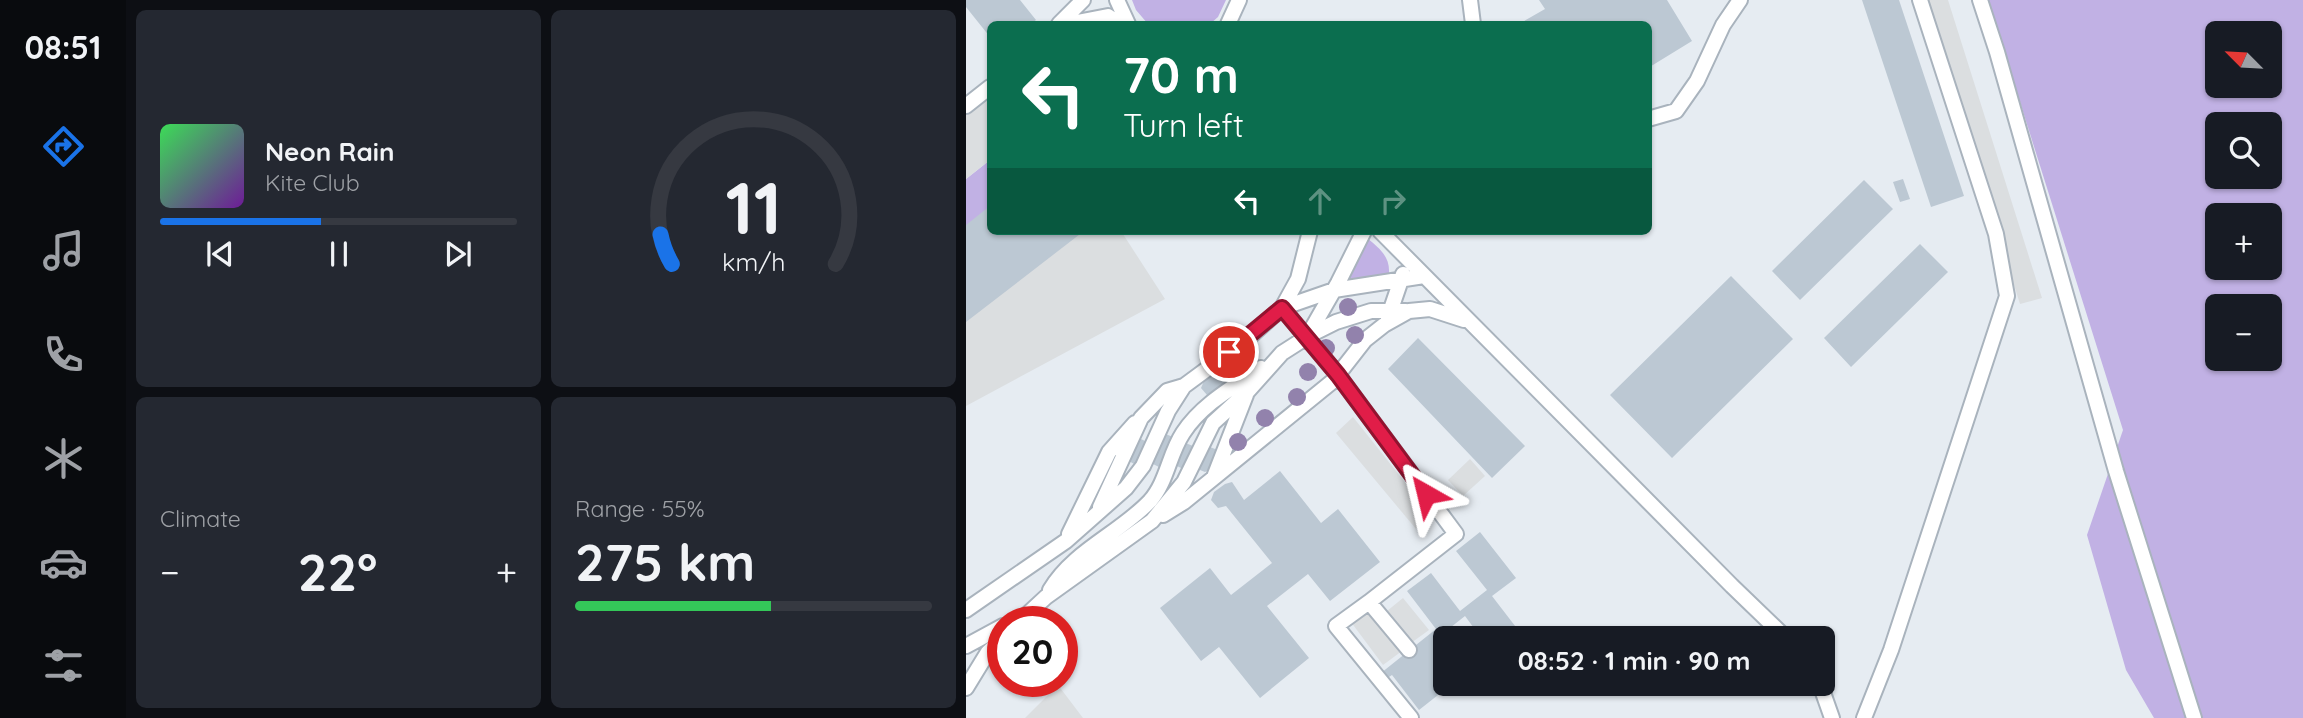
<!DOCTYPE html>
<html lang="en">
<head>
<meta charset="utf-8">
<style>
  :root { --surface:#171b24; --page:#242831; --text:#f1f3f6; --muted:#9ea1a6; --line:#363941; --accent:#1a73e8 }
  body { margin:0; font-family:Quicksand,sans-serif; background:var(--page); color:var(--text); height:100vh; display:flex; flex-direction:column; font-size:26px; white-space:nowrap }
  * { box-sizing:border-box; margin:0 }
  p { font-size:23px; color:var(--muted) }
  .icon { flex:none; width:38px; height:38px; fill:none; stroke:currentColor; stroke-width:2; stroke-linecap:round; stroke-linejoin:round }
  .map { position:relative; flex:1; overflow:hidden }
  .side { display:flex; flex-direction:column; gap:10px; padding:10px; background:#0d0f14; width:840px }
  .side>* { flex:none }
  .guide { position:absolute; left:21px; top:21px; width:665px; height:214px; border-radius:10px; box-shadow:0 2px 5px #0004; background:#0b6e4f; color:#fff; overflow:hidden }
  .needle { width:46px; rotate:294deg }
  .tools { position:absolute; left:1239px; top:21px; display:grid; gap:14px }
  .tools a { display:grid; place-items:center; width:77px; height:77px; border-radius:10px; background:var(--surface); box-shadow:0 2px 5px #0004; font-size:35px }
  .speed { position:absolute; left:21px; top:606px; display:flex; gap:14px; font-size:35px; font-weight:700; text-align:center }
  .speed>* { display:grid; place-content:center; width:91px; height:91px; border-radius:50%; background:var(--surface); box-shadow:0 2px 5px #0004; line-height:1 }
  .speed .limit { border:10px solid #d22; background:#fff; color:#111 }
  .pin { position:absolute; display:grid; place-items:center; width:60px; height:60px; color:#fff; margin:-30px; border:4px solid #fff; border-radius:50%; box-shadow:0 2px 7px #0007 }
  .me { position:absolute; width:77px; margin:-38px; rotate:323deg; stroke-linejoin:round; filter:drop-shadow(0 0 5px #0008) }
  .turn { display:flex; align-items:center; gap:24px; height:147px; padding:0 21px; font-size:32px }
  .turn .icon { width:91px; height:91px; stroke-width:2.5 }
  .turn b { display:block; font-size:49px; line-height:60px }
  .lanes { display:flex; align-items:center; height:66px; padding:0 21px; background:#0003; justify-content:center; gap:35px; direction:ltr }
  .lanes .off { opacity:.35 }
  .big { font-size:52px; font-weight:800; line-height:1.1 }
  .side .card { flex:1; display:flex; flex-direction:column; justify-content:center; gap:10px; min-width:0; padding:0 24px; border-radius:10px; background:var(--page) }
  .side .dial { align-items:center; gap:0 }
  .dial svg { height:182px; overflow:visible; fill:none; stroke:var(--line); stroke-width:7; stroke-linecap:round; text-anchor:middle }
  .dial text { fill:var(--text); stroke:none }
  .song { display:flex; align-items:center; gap:21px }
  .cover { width:84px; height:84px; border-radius:10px; background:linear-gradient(135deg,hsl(130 70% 55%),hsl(280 70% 35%)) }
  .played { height:7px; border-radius:4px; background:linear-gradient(90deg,var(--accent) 45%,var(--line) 45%) }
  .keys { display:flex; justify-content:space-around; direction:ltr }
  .heat { display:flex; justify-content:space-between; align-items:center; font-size:38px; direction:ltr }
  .charge { height:10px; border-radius:5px; background:linear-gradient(90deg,#34c759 55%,var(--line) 0) }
  .side .tiles { flex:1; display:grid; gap:10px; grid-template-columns:repeat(2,1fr) }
  .trip { position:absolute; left:467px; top:626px; width:402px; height:70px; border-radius:10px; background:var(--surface); box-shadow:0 2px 5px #0004; font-weight:800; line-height:70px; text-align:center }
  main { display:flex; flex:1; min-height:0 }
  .tab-bar { display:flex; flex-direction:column; width:126px; justify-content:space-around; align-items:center; background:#090b0e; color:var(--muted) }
  .tab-bar .icon { width:49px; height:49px }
  .tab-bar .current { color:var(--accent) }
  .tab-bar b { font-size:32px; color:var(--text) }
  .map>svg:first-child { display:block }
  .green { fill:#c1b1e4; fill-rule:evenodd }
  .parking { fill:#dbdee0 }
  .building { fill:#bcc8d3 }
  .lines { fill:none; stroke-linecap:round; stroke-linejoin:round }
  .service-casing { stroke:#a9b3bd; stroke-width:18 }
  .service { stroke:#fff; stroke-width:14 }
  .tree { fill:#9282ac }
  .route-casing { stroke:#92132f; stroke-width:18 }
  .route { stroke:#e11d48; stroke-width:12 }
</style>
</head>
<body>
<main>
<nav class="tab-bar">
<b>08:51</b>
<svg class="icon current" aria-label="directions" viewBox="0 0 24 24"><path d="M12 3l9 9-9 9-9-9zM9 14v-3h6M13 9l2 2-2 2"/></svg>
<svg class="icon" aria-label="music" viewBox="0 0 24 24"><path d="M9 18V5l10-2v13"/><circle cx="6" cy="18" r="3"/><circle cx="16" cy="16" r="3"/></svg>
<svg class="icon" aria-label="phone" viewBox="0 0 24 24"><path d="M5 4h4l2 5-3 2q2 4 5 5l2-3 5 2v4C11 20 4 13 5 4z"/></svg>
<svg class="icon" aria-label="climate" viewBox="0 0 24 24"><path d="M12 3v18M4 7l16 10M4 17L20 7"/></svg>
<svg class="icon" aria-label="car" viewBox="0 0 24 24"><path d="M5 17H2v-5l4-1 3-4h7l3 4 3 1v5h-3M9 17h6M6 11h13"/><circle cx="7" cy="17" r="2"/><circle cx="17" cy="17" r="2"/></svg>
<svg class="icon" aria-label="filters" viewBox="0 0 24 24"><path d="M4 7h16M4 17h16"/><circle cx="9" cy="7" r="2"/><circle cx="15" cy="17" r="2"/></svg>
</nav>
<section class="side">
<div class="tiles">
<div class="card">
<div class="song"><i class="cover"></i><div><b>Neon Rain</b><p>Kite Club</p></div></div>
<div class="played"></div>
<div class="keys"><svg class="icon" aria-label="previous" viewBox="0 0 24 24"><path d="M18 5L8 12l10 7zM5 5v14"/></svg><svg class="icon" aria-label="pause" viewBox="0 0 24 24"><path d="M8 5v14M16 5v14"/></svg><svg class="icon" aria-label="next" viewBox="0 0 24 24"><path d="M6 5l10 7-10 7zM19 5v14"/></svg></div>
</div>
<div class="card dial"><svg viewBox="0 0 100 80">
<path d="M14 69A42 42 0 1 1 86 69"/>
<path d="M14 69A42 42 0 0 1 9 56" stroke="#1a73e8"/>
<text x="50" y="56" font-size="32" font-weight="700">11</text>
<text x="50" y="72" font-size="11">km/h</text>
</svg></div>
<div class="card"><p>Climate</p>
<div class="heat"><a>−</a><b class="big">22°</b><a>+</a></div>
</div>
<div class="card"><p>Range · 55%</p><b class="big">275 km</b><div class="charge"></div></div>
</div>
</section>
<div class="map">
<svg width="1337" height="718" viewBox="0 0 1337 718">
  <rect width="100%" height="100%" fill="#e6ecf2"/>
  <!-- green -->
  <path class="green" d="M166,0H260L252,17L244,24H182L170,10Z
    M1022,0H1337V718H1188L1160,670L1121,535L1157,430ZM1251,33H1304V86H1251ZM1251,124H1304V177H1251ZM1251,215H1304V268H1251ZM1251,306H1304V359H1251Z
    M24,160V210L0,230V179Z
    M401,238C413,248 424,256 423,273L380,281Z"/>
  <!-- parking -->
  <path class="parking" d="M959,0H982L1076,298L1054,304Z
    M24,93V160L0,179V113Z
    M24,210V231H155L199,299L0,406V230Z
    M387,417L465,515L450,529L370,433Z
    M504,459L519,476L497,496L482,480Z
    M437,598L463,630L445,643L421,611Z
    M403,609L436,651L417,665L385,622Z
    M92,685L117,718H59Z"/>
  <!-- building -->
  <path class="building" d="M0,0H54L70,20L65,24H24V37L0,7Z
    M573,0H701L726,41L682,68V24H553L579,9Z
    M896,0H933L998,196L965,207Z
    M937,179L944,199L934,202L927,182Z
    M898,180L927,209L834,300L806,271Z
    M24,206V231H118L0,322V225Z
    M954,244L982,272L885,367L858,338Z
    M765,276L827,339L706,458L644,395Z
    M452,338L559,446L526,478L422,369Z
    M255,368H261L267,376L265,381L248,394L241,395L235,388L238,381Z
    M197,433L207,437L199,464L193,467L183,462Z
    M171,437L181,442L182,448L170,465L161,460Z
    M217,442L227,446L228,453L217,469L207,464Z
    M239,445L249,449L251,455L245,469L239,472L229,468Z
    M314,471L355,523L372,509L414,562L364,601L342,574L301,606L343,658L294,698L253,647L235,661L194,608L244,568L265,595L306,563L260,506L252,508L245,500L248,492L259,484L266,482L278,500Z
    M514,532L550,578L526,596L556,635L552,639H516L499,616L475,635L480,641V684H486L453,710L426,675L420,679L415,673L470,629L441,591L465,573L494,611L521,590L490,551Z"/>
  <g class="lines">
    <!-- service casing -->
    <g class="service-casing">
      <path id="service" d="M151,0L162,24
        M504,0L507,24
        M1014,0L1031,52L1150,471L1228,718
        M93,24L117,0
        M107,24L111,22L142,16L154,24
        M262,24L273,0
        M0,106L24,87
        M682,119L710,111L731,81L757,25L774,0
        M414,231L766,586L821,639
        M422,318L437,274
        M342,336L370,322L405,311H440
        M248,477L280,395
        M134,507L175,418L201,391L218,386
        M197,515L218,502L367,381L399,340L418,325L443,311L464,309L498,320
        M103,534L143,452L169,423
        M84,590C107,551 154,533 184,501C201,482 203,454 217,433C235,405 267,387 295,368
        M403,602L370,626L445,718
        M0,610L100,541L160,488L177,466L202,411L218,386L279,341L316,308L332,279L344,231
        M54,621L80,597L186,521L218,482L247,423L282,391L316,353L341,337L372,283L398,231
        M0,646L37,626
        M443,650L403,602L490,534L372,375L316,308L368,290L458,276
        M854,684L866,718
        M0,688L22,652L37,638
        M898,718L925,650L1041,296L1030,234L954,0"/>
    </g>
    <!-- service -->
    <use href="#service" class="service"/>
  </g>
  <!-- trees -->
  <g class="tree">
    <circle cx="382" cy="307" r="9"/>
    <circle cx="389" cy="335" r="9"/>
    <circle cx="360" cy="348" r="9"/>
    <circle cx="342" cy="372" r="9"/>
    <circle cx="331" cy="397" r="9"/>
    <circle cx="299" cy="418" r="9"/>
    <circle cx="272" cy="442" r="9"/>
  </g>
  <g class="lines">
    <!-- route casing -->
    <g class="route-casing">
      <path id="route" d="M263,352L316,308L372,375L460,494"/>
    </g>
    <!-- route -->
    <use href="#route" class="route"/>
  </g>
</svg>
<div class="tools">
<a><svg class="needle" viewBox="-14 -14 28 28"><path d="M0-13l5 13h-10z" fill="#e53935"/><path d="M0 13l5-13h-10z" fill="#9ea1a6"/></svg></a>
<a><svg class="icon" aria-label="search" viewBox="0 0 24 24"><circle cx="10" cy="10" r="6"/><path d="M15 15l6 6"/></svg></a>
<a>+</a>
<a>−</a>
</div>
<div class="speed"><div class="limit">20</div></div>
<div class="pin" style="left:263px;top:352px;background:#d93025"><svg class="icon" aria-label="arrive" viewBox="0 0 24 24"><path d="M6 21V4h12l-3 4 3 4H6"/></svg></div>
<svg class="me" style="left:460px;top:494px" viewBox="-20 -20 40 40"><path d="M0-17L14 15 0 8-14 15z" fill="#e11d48" stroke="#fff" stroke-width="4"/></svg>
<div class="trip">08:52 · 1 min · 90 m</div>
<div class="guide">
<div class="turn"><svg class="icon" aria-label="left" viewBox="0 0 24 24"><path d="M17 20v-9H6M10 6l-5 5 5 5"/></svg><div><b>70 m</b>Turn left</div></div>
<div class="lanes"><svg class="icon" aria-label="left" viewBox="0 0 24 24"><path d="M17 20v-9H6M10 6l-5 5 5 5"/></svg><svg class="icon off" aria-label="ahead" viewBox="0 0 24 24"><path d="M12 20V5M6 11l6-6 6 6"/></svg><svg class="icon off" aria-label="right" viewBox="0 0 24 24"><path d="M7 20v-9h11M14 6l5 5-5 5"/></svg></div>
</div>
</div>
</main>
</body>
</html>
